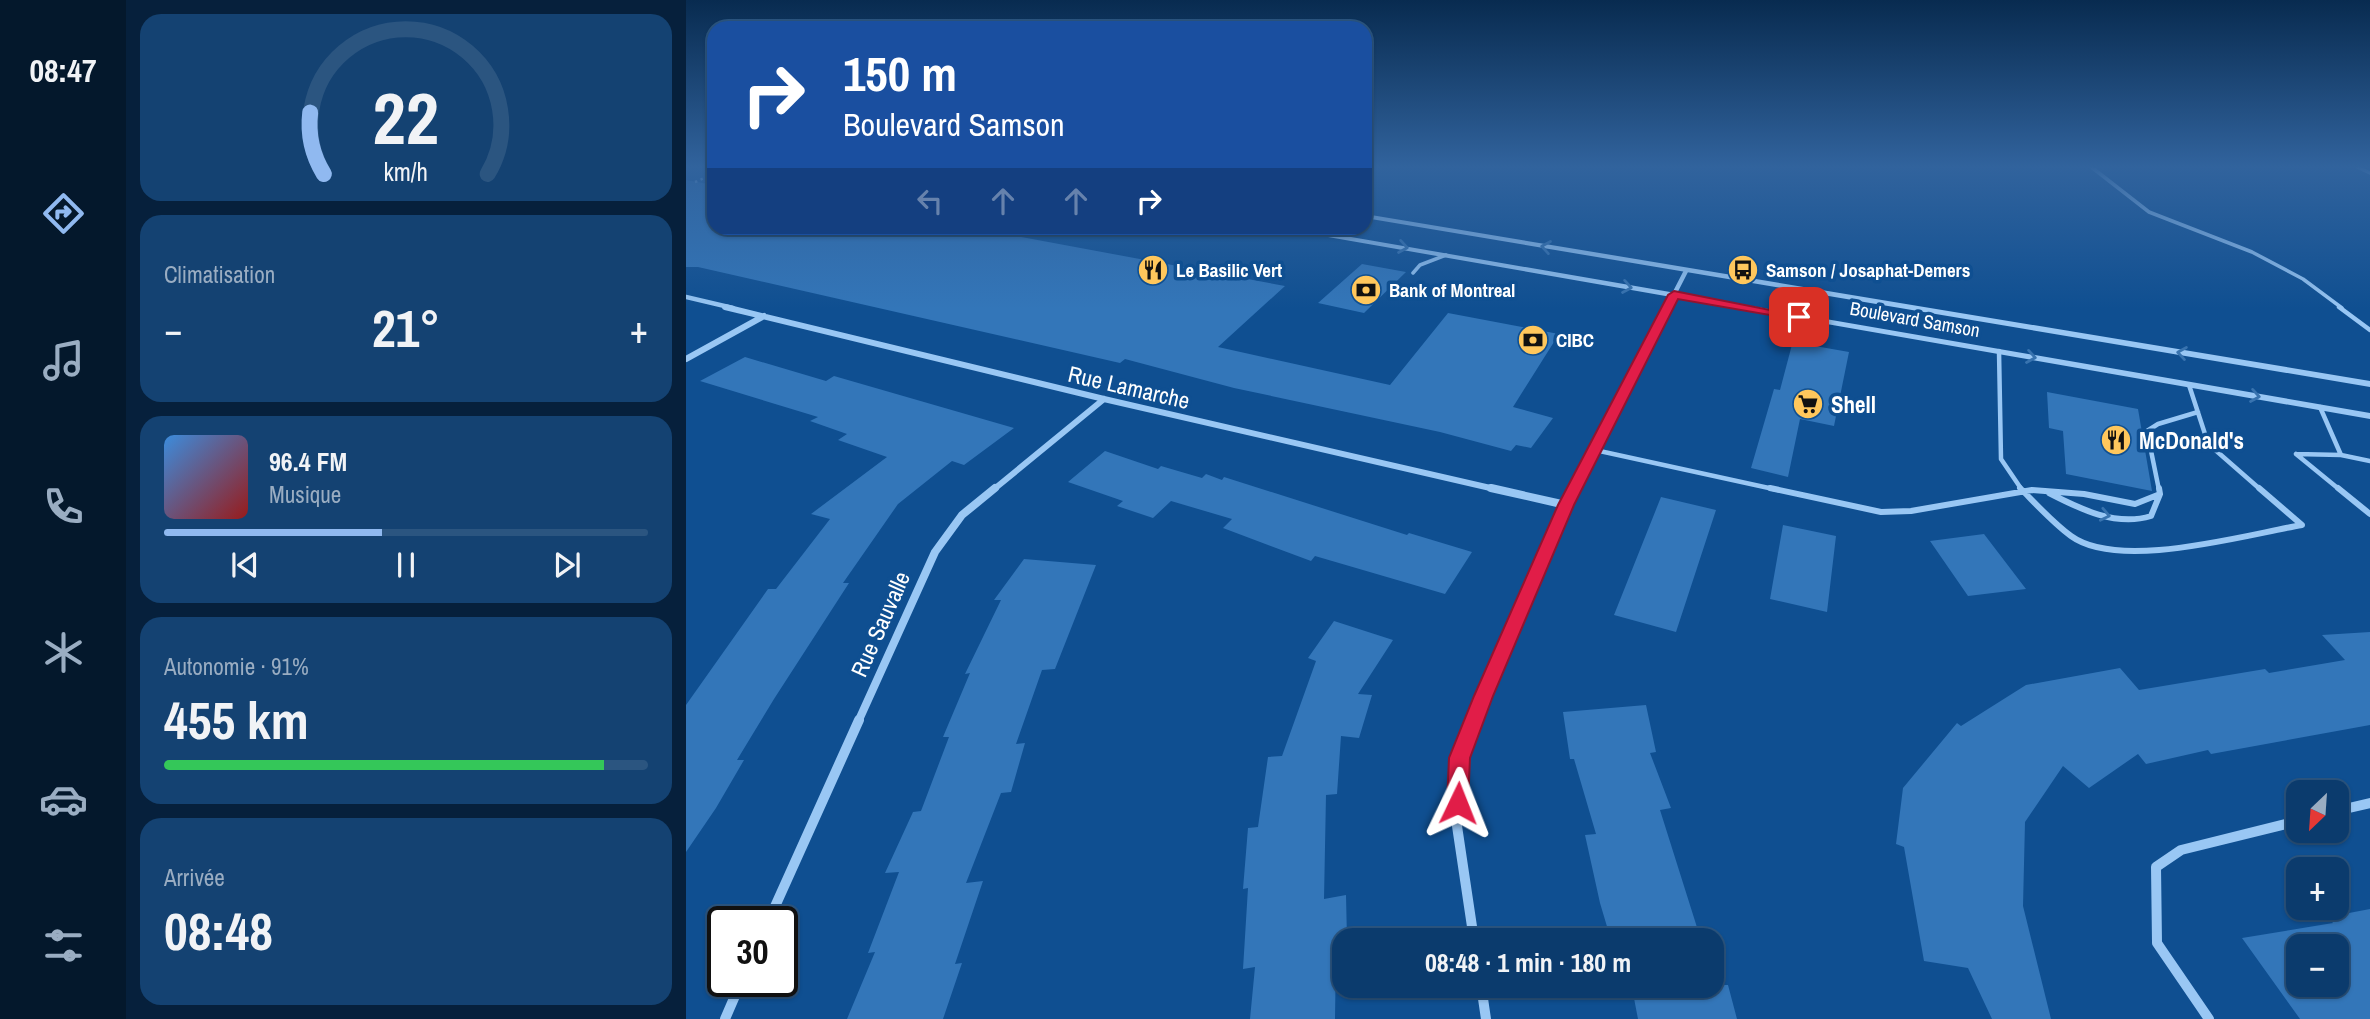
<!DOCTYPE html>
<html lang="fr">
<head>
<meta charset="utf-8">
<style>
  :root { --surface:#0b3b6d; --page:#144272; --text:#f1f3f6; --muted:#9aadc2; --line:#2b5580; --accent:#90b9f0 }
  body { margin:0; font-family:"Archivo Narrow",sans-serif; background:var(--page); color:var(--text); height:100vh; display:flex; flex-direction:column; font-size:26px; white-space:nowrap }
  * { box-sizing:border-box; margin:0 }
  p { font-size:23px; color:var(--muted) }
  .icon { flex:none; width:38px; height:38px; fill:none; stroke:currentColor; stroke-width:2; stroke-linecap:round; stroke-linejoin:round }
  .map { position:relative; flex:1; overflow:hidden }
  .panel { display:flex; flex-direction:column; gap:14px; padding:14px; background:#06203c; width:560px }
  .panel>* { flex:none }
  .guide { position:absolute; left:21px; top:21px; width:665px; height:214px; border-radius:21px; box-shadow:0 2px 5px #0004,0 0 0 2px var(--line); background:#1a4fa0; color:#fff; overflow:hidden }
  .needle { width:46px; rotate:205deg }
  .tools { position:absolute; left:1600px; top:780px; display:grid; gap:14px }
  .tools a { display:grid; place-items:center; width:63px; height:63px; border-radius:14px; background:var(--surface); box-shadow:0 2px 5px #0004,0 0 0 2px var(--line); font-size:35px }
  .speed { position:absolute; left:21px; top:906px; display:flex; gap:14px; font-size:35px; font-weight:700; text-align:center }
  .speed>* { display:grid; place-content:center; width:91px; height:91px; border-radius:50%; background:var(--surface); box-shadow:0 2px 5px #0004,0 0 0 2px var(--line); line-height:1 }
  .speed .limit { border:4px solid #111; border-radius:10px; background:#fff; color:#111 }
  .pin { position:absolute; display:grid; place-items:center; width:60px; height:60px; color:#fff; margin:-30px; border-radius:14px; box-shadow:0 4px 10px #0006 }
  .me { position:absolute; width:77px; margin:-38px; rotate:2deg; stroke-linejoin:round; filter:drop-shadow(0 0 5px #0008) }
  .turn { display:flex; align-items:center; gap:24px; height:147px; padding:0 21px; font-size:32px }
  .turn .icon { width:91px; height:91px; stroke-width:2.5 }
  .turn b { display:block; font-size:49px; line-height:60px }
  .lanes { display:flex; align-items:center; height:66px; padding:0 21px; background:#0003; justify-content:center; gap:35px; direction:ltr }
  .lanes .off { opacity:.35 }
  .big { font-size:52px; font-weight:700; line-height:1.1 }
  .panel .tile { flex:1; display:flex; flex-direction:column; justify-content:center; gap:10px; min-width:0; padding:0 24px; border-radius:21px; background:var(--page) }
  .panel .dial { align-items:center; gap:0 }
  .dial svg { height:182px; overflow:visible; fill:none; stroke:var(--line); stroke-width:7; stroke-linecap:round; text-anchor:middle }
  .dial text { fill:var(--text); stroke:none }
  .song { display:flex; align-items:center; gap:21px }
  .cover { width:84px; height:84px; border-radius:10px; background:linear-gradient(135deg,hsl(210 70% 55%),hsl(0 70% 35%)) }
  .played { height:7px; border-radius:4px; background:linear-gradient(90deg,var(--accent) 45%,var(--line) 45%) }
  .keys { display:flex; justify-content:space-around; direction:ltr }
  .heat { display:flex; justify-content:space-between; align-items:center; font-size:38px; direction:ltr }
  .charge { height:10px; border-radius:5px; background:linear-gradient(90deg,#34c759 91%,var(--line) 0) }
  .trip { position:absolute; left:646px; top:928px; width:392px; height:70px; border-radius:21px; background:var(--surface); box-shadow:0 2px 5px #0004,0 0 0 2px var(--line); font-weight:700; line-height:70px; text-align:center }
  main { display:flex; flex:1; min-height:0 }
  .tabs { display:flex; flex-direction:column; width:126px; justify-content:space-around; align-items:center; background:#04182c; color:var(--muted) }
  .tabs .icon { width:49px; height:49px }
  .tabs .active { color:var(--accent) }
  .tabs b { font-size:32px; color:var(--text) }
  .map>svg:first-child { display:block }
  .building { fill:#3376b9; fill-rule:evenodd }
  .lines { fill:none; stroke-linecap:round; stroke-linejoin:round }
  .path { stroke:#99c7f4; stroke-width:2.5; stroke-dasharray:2.5 3.5; stroke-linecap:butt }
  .service-far2 { stroke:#99c7f4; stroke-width:3.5 }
  .service-far1 { stroke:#99c7f4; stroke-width:4.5 }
  .service { stroke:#99c7f4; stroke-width:6 }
  .minor-far3 { stroke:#99c7f4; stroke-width:4.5 }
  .minor-far2 { stroke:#99c7f4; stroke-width:6 }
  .minor-far1 { stroke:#99c7f4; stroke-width:8 }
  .minor { stroke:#99c7f4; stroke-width:10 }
  .tertiary { fill:#99c7f4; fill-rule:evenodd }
  .oneway { stroke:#3873af }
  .route { fill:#e11d48; stroke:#92132f; stroke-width:2 }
  .labels { text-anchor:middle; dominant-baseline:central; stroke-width:7; stroke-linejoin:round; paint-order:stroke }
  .far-poi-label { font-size:19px; font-weight:bold; fill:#fff; stroke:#0f4f91; text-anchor:start }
  .far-street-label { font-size:19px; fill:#fff; stroke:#0f4f91 }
  .street-label { font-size:23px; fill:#fff; stroke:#0f4f91 }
  .poi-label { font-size:23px; font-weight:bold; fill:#fff; stroke:#0f4f91; text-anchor:start }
</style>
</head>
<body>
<main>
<nav class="tabs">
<b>08:47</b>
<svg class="icon active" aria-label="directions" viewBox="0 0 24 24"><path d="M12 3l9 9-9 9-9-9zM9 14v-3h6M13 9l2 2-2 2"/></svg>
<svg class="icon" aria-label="music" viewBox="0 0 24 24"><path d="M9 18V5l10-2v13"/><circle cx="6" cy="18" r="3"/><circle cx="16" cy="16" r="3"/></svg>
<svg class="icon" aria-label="phone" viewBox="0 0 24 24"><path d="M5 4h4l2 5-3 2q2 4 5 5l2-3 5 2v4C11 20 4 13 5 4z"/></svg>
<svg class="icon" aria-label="climate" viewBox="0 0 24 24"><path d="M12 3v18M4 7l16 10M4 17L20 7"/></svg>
<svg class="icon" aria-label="car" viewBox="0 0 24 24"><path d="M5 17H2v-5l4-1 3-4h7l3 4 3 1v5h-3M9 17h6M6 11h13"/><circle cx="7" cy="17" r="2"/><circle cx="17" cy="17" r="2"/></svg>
<svg class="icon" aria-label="filters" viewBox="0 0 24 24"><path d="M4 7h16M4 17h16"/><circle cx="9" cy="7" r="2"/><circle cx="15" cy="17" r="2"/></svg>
</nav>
<section class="panel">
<div class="tile dial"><svg viewBox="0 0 100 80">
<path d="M14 69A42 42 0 1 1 86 69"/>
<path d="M14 69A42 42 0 0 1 8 42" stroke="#90b9f0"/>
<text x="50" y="56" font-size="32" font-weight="700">22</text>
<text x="50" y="72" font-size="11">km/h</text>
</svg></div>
<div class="tile"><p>Climatisation</p>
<div class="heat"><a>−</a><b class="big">21°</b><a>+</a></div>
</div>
<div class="tile">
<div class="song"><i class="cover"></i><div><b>96.4 FM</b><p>Musique</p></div></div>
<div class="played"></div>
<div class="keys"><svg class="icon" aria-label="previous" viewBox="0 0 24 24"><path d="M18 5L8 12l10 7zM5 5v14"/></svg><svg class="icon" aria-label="pause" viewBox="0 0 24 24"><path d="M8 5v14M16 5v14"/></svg><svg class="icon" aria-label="next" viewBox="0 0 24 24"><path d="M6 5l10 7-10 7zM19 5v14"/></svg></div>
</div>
<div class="tile"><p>Autonomie · 91%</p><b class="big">455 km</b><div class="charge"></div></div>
<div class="tile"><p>Arrivée</p><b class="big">08:48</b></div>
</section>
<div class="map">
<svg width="1684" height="1019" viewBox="0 0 1684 1019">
  <rect width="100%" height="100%" fill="#0f4f91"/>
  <!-- building -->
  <path class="building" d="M0,180L28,185V228H287L599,286L532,347L704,385L762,313L873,334L827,407L867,418L845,448L830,445L825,451L754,432L548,388L439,359L434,363L12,267H0Z
    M676,264L720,272L678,313L632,303Z
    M1108,337L1129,342V346L1163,352L1148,426L1114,419L1102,477L1065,468L1088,389L1094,390Z
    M59,357L140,381L148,376L328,428L278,465L266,461L212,504L157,583H163L88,699L51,760H58L30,808L0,852V705L82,589H90L144,519L125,514L201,457L152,440L161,434L124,421L132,417L14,381Z
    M1361,392L1452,409L1466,491L1380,474L1377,431L1363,428Z
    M419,451L472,469L475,466L516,478L520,474L536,480L538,477L721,535L723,533L786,552L759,594L629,556L625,561L537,528L546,519L485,501L467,518L431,506L437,501L382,482Z
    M975,497L1030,510L990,632L928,615Z
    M1097,525L1150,536L1141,612L1084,599Z
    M1298,534L1340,589L1282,596L1244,541Z
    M338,559L410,565L369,669L356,670L330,744L339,743L325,792L315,793L280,883L297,881L269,964L276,963L257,1019H161L189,952L182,953L213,872L199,873L227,812L235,811L263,737H257L284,673L279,674L315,600H308Z
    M648,621L707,640L672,694L686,695L673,738L655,736L651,794L640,795L638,899L660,895L661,940H658V951L650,953L649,1019H564L569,967L557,969L562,888L557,889L562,828L572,827L582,757L596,756L630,661L622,658Z
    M1684,632V725L1525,754L1522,750L1460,764L1452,754L1403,788L1377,766L1339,822L1337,906L1365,1019H1306L1282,968L1238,961L1218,847L1210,844L1217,788L1271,723L1275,726L1340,685L1434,668L1453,690L1579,669L1583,673L1659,660L1636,635Z
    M960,705L970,752L964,753L985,808L974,810L1015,940H925L914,903L899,835L910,834L888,759H884L877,712Z
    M1684,909V1019H1614L1556,938L1647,923L1642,917ZM1612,947H1650V985H1612Z
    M1026,971L1030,985H1042L1051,1019H952L947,993L939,994L937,985H1026Z"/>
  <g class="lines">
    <!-- path -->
    <path class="path" d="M9,182L28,174"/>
    <!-- service-far2 -->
    <path class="service-far2" d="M1404,166L1463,212L1566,252L1617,279L1656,308
      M1669,166L1684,173
      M727,273L734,265L760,255"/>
    <!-- service-far1 -->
    <path class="service-far1" d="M1653,307L1684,330
      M1313,351L1315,459L1336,490
      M1503,385L1519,434L1527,448L1575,490
      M1634,407L1655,455L1684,461
      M909,450L1092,490
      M1610,454L1654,490
      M1610,454L1655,455
      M1473,490L1461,431L1472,424L1512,412"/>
    <!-- service -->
    <path class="service" d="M1084,488L1195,512L1225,511L1346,490L1398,494L1449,504L1474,494
      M1334,488C1350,504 1367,523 1385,536C1433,571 1558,535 1616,525L1573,488
      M1652,488L1684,514
      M1363,493C1394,509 1430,527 1465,516L1474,494L1473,488"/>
    <!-- minor-far3 -->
    <path class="minor-far3" d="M0,297L47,308
      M981,308L1000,271"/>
    <!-- minor-far2 -->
    <path class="minor-far2" d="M39,307L418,399L813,490
      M0,359L78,316
      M307,490L418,399
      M888,490L982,307"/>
    <!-- minor-far1 -->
    <path class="minor-far1" d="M805,488L880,505
      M172,722L249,552L276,515L309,488
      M788,722L889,488"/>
    <!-- minor -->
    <path class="minor" d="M1650,811L1684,803
      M82,922L173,720
      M788,940L771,826L773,758L789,720
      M795,985L800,1019
      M39,1019L55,982
      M1523,1019L1471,943L1470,867L1495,850L1612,821"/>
    <!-- tertiary -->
    <path class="tertiary" d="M679,214L1684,381V387L679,218Z
      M598,228H613L1684,413V419L602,230Z"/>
  </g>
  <!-- one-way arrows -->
  <defs><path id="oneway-chevron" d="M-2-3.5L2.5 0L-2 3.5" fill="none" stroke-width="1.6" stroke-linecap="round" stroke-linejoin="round" transform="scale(1.75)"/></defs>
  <g class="oneway">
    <use href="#oneway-chevron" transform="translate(717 247) rotate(10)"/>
    <use href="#oneway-chevron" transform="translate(860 247) rotate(-170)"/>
    <use href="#oneway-chevron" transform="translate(941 287) rotate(10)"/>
    <use href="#oneway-chevron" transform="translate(1496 353) rotate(-171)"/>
    <use href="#oneway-chevron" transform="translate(1345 357) rotate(10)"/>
    <use href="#oneway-chevron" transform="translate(1569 396) rotate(10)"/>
    <use href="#oneway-chevron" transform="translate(1419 515) rotate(12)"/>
  </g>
  <!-- sky -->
  <linearGradient id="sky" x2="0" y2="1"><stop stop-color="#082b50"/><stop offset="0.54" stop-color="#31639d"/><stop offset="1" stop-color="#31639d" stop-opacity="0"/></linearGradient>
  <rect width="1684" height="309" fill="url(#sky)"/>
  <!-- route -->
  <path class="route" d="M988,291L1119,317L1113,320L992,299L888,505L807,696L784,758L782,803L779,810L772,813L764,810L761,803L763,758L788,696L872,505L982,295Z"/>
  <!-- icons -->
  <defs>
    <g id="restaurant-disc" transform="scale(1.575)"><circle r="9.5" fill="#ffc75c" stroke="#0f4f91"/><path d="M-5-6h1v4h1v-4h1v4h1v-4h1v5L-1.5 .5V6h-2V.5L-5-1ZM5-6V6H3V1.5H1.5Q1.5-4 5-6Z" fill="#111"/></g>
    <g id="bus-disc" transform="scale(1.575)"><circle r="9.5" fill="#ffc75c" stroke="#0f4f91"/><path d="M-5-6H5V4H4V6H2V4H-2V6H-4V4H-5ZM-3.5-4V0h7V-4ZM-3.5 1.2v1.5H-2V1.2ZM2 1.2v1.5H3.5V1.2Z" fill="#111"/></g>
    <g id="bank-disc" transform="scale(1.575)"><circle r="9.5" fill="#ffc75c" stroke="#0f4f91"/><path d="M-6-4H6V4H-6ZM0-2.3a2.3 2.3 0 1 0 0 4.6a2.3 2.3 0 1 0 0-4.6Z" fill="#111"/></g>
    <g id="supermarket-disc" transform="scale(1.575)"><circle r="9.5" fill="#ffc75c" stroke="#0f4f91"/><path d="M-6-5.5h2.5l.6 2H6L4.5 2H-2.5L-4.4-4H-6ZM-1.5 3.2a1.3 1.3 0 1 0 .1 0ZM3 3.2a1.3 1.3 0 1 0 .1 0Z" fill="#111"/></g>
  </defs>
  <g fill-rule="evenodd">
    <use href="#restaurant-disc" x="467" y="270"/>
    <use href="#bus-disc" x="1057" y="270"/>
    <use href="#bank-disc" x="680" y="290"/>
    <use href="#bank-disc" x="847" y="340"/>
    <use href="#supermarket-disc" x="1122" y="404"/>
    <use href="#restaurant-disc" x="1430" y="440"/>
  </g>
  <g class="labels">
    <!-- far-poi labels -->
    <g class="far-poi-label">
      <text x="490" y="270">Le Basilic Vert</text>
      <text x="1080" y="270">Samson / Josaphat-Demers</text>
      <text x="703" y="290">Bank of Montreal</text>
      <text x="870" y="340">CIBC</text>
    </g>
    <!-- far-street labels -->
    <g class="far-street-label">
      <text transform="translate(1229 319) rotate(10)">Boulevard Samson</text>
    </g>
    <!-- street labels -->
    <g class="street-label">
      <text transform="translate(443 387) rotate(13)">Rue Lamarche</text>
      <text transform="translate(194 624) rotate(-66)">Rue Sauvalle</text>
    </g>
    <!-- poi labels -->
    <g class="poi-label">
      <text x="1145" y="404">Shell</text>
      <text x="1453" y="440">McDonald's</text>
    </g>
  </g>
</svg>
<div class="tools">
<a><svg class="needle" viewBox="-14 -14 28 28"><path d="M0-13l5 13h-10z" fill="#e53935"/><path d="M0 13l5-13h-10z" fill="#9aadc2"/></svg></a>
<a>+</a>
<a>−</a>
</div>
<div class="speed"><div class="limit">30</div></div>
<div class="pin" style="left:1113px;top:317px;background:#d93025"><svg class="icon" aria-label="arrive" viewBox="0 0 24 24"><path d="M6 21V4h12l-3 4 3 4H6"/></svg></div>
<svg class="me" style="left:772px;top:803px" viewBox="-20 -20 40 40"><path d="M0-17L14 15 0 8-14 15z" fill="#e11d48" stroke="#fff" stroke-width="4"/></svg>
<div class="trip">08:48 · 1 min · 180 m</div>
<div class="guide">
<div class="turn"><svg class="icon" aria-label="right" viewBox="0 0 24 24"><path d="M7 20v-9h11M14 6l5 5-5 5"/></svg><div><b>150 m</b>Boulevard Samson</div></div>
<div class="lanes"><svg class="icon off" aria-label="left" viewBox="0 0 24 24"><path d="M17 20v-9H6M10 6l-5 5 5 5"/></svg><svg class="icon off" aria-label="ahead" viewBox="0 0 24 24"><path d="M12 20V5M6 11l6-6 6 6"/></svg><svg class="icon off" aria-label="ahead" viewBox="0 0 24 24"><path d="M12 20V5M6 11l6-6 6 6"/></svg><svg class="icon" aria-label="right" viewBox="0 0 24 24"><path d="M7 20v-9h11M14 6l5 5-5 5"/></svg></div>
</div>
</div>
</main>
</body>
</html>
